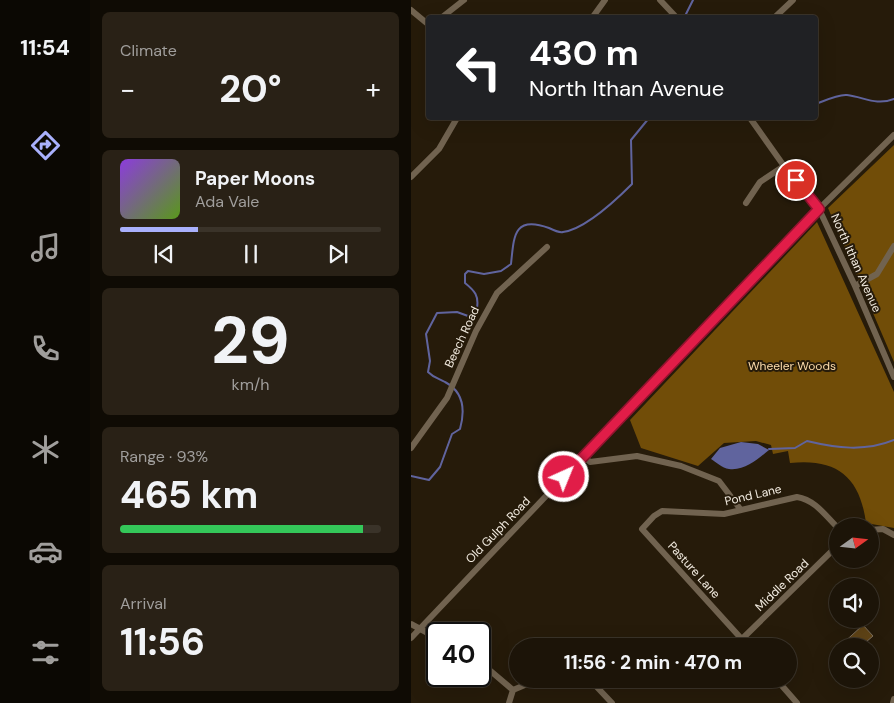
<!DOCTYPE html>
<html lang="en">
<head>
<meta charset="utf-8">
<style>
  :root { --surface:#1c1408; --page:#292116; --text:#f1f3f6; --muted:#a09e9c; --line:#3a3329; --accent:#a9b0fc }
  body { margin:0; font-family:"DM Sans",sans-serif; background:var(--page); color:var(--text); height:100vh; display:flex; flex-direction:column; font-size:19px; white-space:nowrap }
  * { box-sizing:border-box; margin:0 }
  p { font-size:16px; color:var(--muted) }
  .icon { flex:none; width:28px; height:28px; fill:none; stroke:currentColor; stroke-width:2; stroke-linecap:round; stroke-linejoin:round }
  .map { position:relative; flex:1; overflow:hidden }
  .panel { display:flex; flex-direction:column; gap:12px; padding:12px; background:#0f0b04; width:321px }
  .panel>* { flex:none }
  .banner { position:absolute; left:15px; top:15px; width:392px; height:105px; border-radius:5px; box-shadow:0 5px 20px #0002,0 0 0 1px var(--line); background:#202124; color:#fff; overflow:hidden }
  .needle { width:32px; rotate:75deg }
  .buttons { position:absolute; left:418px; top:518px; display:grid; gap:10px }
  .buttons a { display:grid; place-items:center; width:50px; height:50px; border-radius:50%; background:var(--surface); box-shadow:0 5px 20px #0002,0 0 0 1px var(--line); font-size:25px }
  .speed { position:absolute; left:15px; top:622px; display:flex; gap:10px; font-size:25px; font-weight:700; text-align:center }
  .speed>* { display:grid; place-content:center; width:65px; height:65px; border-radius:50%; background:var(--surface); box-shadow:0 5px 20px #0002,0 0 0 1px var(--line); line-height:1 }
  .speed .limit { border:2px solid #111; border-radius:8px; background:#fff; color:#111 }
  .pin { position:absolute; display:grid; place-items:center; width:42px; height:42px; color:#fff; margin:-21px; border:2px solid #fff; border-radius:50%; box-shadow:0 1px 5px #0007 }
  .me { position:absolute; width:55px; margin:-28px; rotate:44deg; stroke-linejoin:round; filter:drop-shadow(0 0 4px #0008) }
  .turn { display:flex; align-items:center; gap:18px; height:105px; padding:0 20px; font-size:22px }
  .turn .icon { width:65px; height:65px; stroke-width:2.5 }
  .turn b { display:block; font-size:35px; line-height:42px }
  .big { font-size:38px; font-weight:700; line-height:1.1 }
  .panel .tile { flex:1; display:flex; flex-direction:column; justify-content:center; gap:8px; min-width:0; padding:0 18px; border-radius:8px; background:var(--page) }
  .panel .dial { align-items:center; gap:0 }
  .dial b { font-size:65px; line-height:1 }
  .song { display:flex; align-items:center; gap:15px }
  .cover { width:60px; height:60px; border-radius:8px; background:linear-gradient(135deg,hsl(270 70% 55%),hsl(90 70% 35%)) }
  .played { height:5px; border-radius:2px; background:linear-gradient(90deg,var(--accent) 30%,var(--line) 30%) }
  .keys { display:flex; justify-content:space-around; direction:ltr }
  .heat { display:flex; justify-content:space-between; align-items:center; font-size:28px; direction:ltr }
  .charge { height:8px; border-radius:4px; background:linear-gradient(90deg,#34c759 93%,var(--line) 0) }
  .trip { position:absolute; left:98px; top:638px; width:288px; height:50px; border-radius:25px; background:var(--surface); box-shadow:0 5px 20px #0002,0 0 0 1px var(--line); font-weight:700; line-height:50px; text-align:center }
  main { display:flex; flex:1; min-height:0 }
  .dock { display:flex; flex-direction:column; width:90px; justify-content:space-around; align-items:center; background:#0b0803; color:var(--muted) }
  .dock .icon { width:35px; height:35px }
  .dock .current { color:var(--accent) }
  .dock b { font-size:22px; color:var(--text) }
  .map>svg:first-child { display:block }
  .forest { fill:#714d08 }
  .water { fill:#60649e }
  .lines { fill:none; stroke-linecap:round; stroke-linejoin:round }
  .stream { stroke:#60649e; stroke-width:2 }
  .building { fill:#614517; stroke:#7d705d }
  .minor { stroke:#716350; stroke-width:6 }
  .route-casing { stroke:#92132f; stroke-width:12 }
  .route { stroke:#e11d48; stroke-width:9 }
  .labels { text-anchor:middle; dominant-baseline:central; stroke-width:4; stroke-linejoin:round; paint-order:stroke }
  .street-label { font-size:12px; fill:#f2ebe0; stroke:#261b0a }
  .park-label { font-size:12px; fill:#fcdbab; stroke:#261b0a }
</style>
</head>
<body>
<main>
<nav class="dock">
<b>11:54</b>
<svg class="icon current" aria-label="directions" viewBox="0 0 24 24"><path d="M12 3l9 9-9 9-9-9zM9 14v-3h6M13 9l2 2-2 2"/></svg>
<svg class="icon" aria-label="music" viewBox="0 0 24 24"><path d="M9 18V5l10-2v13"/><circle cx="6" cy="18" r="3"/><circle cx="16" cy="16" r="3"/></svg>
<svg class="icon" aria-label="phone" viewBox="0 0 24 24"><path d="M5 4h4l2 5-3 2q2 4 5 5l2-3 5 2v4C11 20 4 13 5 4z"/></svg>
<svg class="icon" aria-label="climate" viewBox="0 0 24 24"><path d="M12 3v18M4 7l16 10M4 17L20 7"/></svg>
<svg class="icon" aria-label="car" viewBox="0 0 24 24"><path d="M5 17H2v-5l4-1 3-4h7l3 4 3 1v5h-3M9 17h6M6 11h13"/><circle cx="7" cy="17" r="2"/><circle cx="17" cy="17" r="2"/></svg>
<svg class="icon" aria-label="filters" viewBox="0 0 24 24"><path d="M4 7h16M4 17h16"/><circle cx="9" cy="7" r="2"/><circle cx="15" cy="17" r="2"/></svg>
</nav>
<section class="panel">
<div class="tile"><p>Climate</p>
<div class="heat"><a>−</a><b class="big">20°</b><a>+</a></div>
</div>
<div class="tile">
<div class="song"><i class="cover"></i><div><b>Paper Moons</b><p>Ada Vale</p></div></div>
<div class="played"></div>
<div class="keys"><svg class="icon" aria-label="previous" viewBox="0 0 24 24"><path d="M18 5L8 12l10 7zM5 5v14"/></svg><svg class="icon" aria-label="pause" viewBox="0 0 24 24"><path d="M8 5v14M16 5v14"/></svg><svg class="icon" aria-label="next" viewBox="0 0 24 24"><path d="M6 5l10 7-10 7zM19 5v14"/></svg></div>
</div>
<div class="tile dial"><b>29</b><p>km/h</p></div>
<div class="tile"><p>Range · 93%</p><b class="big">465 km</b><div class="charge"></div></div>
<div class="tile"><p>Arrival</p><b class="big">11:56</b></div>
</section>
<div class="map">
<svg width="483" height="703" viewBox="0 0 483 703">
  <rect width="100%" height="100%" fill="#261b0a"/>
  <!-- forest -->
  <path class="forest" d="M483,145V362L417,208Z
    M406,222L483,392V528L455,523C449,477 426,458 379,463L377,451L362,454L360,445L345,441L313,443L287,466L230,448L219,420Z"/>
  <!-- water -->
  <path class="water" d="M330,442L347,444L358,450C347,459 334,471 318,469C311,468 305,462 300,459L309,448Z"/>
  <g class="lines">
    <!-- stream -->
    <path class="stream" d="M273,18L282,0
      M405,104C413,101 427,94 436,95C453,97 465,106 483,99
      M358,449L384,448L396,441C425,448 454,452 483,440
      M0,476L18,480L29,467L41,434L49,429C54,411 53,392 34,382C27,378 23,378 17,372L19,361L15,334L26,313L46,312L57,316L66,308C68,296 64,291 54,283V274L57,271L73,274L90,271L100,264C103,237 102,215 138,228C142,230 148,233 152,232C175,229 205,200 221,184L220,140L238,118"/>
  </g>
  <!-- building -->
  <path class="building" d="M452,625L462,636L455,642V646H429Z"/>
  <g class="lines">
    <!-- minor -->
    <path class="minor" d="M249,0L266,18
      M0,10L18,25
      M30,18L53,0
      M181,18L194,0
      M363,18L382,0
      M339,118L373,166L408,209L444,286L483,377
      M0,177L28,149L46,118
      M335,203L349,182L373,166
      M444,286L466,274L483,246
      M0,448L36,398L65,331L86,293L136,247
      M173,457L179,462L226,456L270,466L308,481L330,510
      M459,530L472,529L483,535
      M0,624L26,638
      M0,638L408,209L483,135
      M331,639L426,546
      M337,646L231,529L243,516L251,511L313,514L386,497C404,500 414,515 426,527
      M69,662L102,690
      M175,679L183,684L201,703
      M365,679L386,703
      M102,690L128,679
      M98,703L102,690
      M482,703L483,699"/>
  </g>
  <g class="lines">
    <!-- route casing -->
    <g class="route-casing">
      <path id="route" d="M153,477L408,209L385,180"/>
    </g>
    <!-- route -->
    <use href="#route" class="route"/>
  </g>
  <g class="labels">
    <!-- street labels -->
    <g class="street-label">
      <text transform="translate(445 263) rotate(66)">North Ithan Avenue</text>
      <text transform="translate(51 337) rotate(-65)">Beech Road</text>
      <text transform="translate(342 495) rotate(-13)">Pond Lane</text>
      <text transform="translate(87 530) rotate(-46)">Old Gulph Road</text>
      <text transform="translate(283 570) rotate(48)">Pasture Lane</text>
      <text transform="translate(371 585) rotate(-44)">Middle Road</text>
    </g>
    <!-- park labels -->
    <g class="park-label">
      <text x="381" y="366">Wheeler Woods</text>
    </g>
  </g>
</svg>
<div class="buttons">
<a><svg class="needle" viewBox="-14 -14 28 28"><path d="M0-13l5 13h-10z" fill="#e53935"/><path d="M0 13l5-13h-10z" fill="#a09e9c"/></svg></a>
<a><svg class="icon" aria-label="sound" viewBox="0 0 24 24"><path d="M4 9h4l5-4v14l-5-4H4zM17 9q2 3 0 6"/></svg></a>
<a><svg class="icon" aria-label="search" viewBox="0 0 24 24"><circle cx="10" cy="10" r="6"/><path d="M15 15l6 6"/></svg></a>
</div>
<div class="speed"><div class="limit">40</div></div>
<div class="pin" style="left:385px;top:180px;background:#d93025"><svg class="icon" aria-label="arrive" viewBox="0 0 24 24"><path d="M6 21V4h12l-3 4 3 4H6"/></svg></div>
<svg class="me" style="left:153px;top:477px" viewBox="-20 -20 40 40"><circle r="17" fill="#e11d48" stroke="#fff" stroke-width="3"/><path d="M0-11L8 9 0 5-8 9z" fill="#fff"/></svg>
<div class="trip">11:56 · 2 min · 470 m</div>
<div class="banner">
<div class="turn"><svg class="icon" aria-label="left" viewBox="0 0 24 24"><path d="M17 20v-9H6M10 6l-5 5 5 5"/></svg><div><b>430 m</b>North Ithan Avenue</div></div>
</div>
</div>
</main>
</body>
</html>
